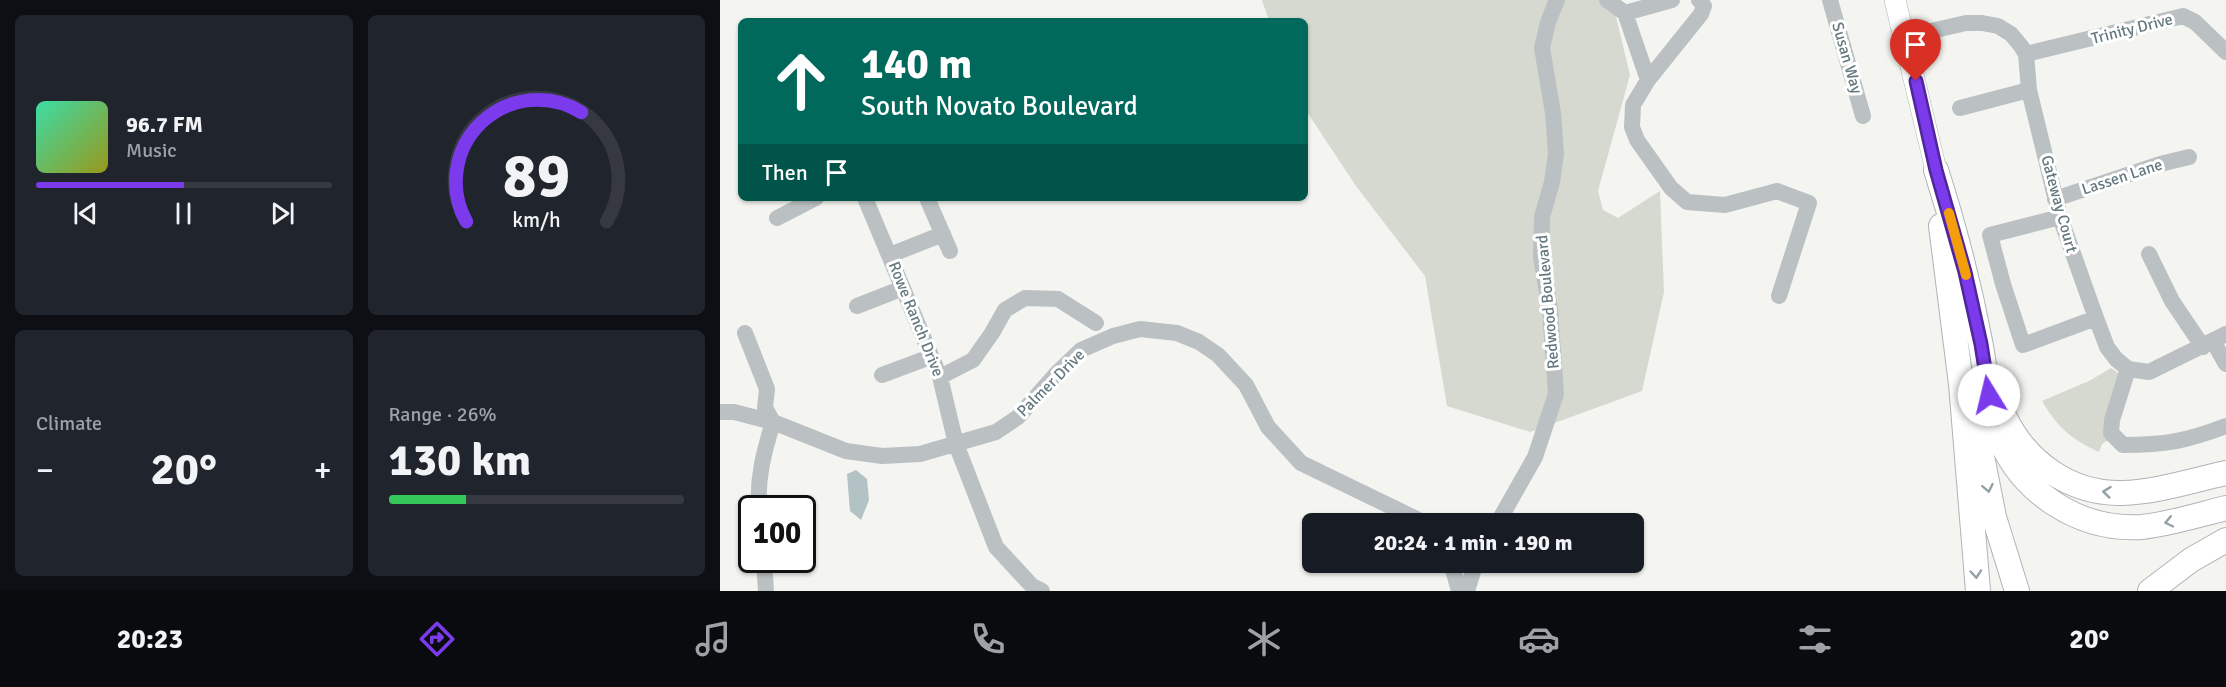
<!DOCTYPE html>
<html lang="en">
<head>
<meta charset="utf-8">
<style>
  :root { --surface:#171b24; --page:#20242c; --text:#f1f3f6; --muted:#9ea1a6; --line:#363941; --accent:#7c3aed }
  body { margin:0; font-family:Signika,sans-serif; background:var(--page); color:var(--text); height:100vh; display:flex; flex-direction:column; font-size:22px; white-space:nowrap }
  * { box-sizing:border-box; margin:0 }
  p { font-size:20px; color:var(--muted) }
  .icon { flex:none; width:33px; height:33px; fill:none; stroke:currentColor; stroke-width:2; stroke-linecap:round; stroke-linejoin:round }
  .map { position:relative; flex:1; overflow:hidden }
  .details { display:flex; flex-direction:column; gap:15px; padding:15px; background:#0d0f14; width:720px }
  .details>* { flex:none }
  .hud { position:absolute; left:18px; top:18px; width:570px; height:183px; border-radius:9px; box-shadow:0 2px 4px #0004; background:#00695c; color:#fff; overflow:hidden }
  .speed { position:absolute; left:18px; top:495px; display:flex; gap:12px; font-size:30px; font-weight:700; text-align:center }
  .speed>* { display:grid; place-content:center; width:78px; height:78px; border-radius:50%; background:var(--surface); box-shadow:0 2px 4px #0004; line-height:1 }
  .speed .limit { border:3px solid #111; border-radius:9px; background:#fff; color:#111 }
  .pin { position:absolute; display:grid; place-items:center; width:51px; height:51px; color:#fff; margin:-62px -26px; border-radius:50% 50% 50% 0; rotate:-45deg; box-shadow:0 0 6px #0007 }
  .pin .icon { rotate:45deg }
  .me { position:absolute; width:66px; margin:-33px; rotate:351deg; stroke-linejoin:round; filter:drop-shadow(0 0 4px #0008) }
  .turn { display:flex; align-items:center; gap:21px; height:126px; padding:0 24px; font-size:27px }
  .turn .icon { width:78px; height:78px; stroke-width:2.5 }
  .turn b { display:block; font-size:42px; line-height:51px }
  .then { display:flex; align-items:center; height:57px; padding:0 24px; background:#0003; gap:12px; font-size:22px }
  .big { font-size:45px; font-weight:800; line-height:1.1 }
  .details .widget { flex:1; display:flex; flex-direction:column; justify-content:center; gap:9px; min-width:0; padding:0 21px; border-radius:9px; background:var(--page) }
  .details .dial { align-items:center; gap:0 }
  .dial svg { height:156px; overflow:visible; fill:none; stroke:var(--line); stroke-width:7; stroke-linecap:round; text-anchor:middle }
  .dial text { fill:var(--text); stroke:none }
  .song { display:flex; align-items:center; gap:18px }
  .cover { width:72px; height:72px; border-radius:9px; background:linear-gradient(135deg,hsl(160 70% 55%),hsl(60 70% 35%)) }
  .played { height:6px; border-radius:3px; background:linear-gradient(90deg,var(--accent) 50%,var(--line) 50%) }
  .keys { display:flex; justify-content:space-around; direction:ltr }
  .heat { display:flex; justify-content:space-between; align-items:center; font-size:33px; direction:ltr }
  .charge { height:9px; border-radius:4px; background:linear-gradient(90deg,#34c759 26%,var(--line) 0) }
  .details .tiles { flex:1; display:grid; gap:15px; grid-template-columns:repeat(2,1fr) }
  .trip { position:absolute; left:582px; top:513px; width:342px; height:60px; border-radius:9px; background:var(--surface); box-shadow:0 2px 4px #0004; font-weight:800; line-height:60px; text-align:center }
  .tab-bar { display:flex; height:96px; justify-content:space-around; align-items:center; background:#090b0e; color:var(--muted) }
  .tab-bar .icon { width:42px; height:42px }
  .tab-bar .on { color:var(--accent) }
  .tab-bar b { font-size:27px; color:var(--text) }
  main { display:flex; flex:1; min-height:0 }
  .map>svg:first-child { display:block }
  .green { fill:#d5d9d0 }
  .water { fill:#b3c2c4 }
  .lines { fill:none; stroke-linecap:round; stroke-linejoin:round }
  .major-casing { stroke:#afb5b7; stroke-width:22 }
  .highway-casing { stroke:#afb4b6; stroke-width:26 }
  .minor { stroke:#bbc1c3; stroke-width:16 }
  .major { stroke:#fff; stroke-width:21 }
  .highway { stroke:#fff; stroke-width:24 }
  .oneway { stroke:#93a1a6 }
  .route-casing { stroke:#51269a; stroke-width:15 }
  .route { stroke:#7c3aed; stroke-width:10 }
  .slow { stroke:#f59e0b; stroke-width:10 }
  .labels { text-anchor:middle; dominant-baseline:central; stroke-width:6; stroke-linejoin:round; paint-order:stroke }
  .street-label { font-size:16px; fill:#657980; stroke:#fff }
</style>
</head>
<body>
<main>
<section class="details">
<div class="tiles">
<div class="widget">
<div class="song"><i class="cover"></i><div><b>96.7 FM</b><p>Music</p></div></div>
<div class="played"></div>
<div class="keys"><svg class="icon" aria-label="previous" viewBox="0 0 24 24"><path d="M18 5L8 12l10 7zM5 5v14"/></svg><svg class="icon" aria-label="pause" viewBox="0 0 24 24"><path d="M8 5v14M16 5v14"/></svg><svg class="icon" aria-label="next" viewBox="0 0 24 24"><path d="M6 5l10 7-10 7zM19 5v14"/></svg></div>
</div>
<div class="widget dial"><svg viewBox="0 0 100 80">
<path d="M14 69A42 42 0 1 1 86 69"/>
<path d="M14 69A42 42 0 0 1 73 13" stroke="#7c3aed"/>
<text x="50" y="56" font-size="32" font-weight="700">89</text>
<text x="50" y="72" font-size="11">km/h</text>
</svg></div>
<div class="widget"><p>Climate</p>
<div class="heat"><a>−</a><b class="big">20°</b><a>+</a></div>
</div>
<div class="widget"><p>Range · 26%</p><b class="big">130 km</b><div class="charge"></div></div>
</div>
</section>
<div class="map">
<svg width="1506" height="591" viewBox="0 0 1506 591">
  <rect width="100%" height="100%" fill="#f4f4f1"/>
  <!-- green -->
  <path class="green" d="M542,0H892L910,75L878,191L883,210L898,218L940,191L944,292L922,391L810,432L727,406L705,276L636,186L585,109V21H549Z
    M1391,368L1401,375L1391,438L1382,444L1379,452C1351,439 1338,428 1322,401L1371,380Z"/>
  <!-- water -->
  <path class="water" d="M136,470L147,479L149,500L141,520L130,511L127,474Z"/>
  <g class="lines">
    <!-- major casing -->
    <g class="major-casing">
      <path id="major" d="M1175,0L1216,170"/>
    </g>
    <!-- highway casing -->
    <g class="highway-casing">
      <path id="highway" d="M1216,170C1234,226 1249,283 1260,341C1266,371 1267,402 1277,431C1298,491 1358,531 1422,527C1450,524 1478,515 1506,508
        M1221,226L1241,384L1258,591
        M1285,418C1307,463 1351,494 1402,493C1437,492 1473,480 1506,473
        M1258,436L1274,517L1297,591
        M1430,591L1471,560L1506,540"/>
    </g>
    <!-- minor -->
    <path class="minor" d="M887,0L905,13L928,80
      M979,0L984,6L981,14L928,80L913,105L912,127L917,140L951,188L967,202L1005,205L1057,191L1089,203L1059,296
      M1110,0L1143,116
      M905,13L952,0
      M1185,37L1246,23H1262L1278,26L1291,34L1301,46L1306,54L1309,90L1340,217L1376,318L1387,347L1396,359L1408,369L1429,372L1506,334
      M1306,54L1463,16L1475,22L1506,52
      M1240,108L1309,90
      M145,198L220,377L236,444L276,547L312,586L322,591
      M207,198L230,251
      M1335,199L1440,164L1469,157
      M1340,217L1270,235L1283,284L1303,345L1376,318
      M57,218L96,198
      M1429,254L1452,301L1483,347
      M170,255L223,234
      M137,306L183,288
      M25,333L47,389L45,408L53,422
      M1493,341L1506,364
      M1408,369L1392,420L1391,433L1403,445C1445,445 1467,441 1506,426
      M162,375L210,357
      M220,377L253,360L272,333L285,310L305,298L338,299L376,323
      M0,412H14L53,422L126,451L162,456L200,454L276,432L298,417L337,373L361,350L393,336L420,329L457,333L479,342L498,355L526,385L548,427L581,463L707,524
      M39,508C37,477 44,452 53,422
      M777,524L815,457L836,394L830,310L821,257L822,217L832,182L836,154L833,113L822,48L828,22L837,0
      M44,560L46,591
      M731,562L739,591
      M747,591L756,562"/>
    <!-- major -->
    <use href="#major" class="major"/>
    <!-- highway -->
    <use href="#highway" class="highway"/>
  </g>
  <!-- one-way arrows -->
  <defs><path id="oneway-chevron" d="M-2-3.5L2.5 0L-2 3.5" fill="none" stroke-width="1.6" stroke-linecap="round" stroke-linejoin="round" transform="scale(1.5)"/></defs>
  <g class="oneway">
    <use href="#oneway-chevron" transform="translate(1268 488) rotate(79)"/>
    <use href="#oneway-chevron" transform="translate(1387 492) rotate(-174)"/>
    <use href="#oneway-chevron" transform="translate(1449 522) rotate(168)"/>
    <use href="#oneway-chevron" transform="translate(1256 574) rotate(85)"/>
  </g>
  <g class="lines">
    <!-- route casing -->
    <g class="route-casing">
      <path id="route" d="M1196,81L1216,170L1245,272L1261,344L1269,395"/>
    </g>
    <!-- route -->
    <use href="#route" class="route"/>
    <!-- slow -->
    <path class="slow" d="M1229,213L1246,275"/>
  </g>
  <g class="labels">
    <!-- street labels -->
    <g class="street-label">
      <text transform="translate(1412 29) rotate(-14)">Trinity Drive</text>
      <text transform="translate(1127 58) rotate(74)">Susan Way</text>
      <text transform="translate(1402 177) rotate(-18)">Lassen Lane</text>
      <text transform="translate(1339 204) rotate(75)">Gateway Court</text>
      <text transform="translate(828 302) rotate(-95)">Redwood Boulevard</text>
      <text transform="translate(196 319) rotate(68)">Rowe Ranch Drive</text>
      <text transform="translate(331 383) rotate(-45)">Palmer Drive</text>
    </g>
  </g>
</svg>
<div class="speed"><div class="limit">100</div></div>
<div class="pin" style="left:1196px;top:81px;background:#d93025"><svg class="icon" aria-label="arrive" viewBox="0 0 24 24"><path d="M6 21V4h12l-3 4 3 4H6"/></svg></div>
<svg class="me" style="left:1269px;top:395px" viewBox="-20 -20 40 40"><circle r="19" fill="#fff"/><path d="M0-13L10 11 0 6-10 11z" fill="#7c3aed"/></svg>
<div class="trip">20:24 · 1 min · 190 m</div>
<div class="hud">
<div class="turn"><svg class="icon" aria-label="ahead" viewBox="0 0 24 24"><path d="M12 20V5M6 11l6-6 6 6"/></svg><div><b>140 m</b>South Novato Boulevard</div></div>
<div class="then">Then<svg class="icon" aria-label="arrive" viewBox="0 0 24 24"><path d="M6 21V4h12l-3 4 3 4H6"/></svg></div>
</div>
</div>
</main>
<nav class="tab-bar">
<b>20:23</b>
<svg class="icon on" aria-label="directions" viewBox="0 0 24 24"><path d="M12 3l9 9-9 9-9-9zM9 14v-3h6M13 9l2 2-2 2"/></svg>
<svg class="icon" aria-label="music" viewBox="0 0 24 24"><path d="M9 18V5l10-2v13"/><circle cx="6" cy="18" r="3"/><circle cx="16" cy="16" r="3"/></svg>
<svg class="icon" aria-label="phone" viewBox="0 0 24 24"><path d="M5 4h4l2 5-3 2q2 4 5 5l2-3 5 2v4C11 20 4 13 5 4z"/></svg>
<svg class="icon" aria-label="climate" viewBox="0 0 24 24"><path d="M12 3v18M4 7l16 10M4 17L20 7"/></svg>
<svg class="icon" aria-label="car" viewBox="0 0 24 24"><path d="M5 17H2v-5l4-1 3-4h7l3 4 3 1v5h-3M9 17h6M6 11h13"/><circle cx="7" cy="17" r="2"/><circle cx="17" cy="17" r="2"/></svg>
<svg class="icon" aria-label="filters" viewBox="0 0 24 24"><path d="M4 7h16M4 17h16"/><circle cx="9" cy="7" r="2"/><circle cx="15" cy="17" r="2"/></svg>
<b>20°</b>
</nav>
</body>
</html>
